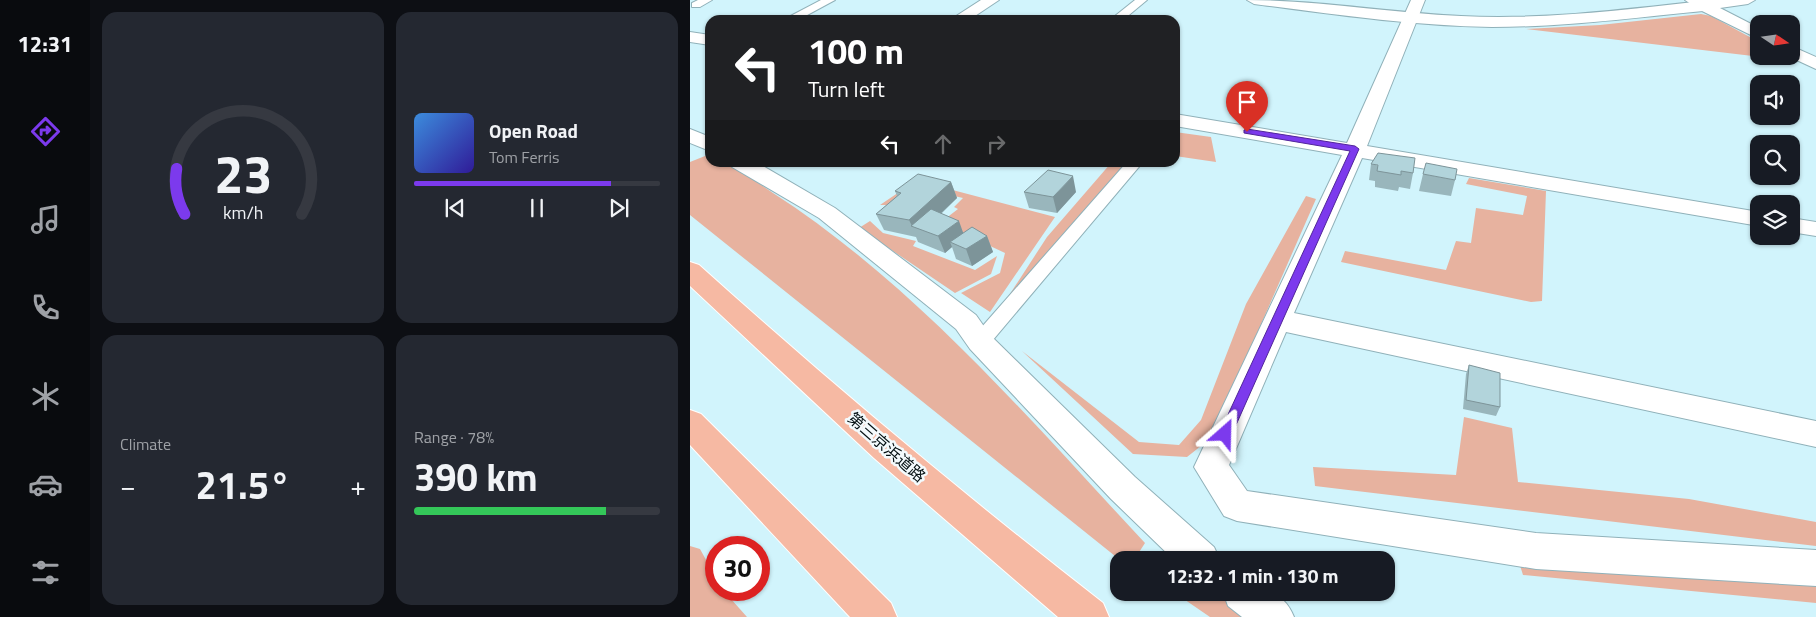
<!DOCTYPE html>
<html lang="en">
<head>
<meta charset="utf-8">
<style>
  :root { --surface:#171b24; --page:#242831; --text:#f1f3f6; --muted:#9ea1a6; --line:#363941; --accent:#7c3aed }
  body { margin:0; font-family:"Titillium Web","Noto Sans JP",sans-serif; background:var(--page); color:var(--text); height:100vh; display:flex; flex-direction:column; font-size:19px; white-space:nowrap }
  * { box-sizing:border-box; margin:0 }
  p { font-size:16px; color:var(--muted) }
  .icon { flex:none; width:28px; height:28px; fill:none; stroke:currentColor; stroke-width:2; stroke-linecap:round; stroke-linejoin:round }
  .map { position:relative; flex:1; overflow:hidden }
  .side { display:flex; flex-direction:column; gap:12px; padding:12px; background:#0d0f14; width:600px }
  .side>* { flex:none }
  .hud { position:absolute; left:15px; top:15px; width:475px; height:152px; border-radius:15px; box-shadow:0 1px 4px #0004; background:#202124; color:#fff; overflow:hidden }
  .needle { width:32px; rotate:103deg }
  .controls { position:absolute; left:1060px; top:15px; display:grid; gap:10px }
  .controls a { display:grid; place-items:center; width:50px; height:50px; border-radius:10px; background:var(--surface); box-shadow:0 1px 4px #0004; font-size:25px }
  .speed { position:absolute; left:15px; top:536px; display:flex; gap:10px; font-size:25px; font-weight:700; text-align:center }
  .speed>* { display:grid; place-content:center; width:65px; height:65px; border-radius:50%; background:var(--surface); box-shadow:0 1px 4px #0004; line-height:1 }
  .speed .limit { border:8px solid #d22; background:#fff; color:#111 }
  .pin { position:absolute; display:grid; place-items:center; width:42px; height:42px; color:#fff; margin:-51px -21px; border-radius:50% 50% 50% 0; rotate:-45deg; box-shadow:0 0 5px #0007 }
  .pin .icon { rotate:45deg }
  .me { position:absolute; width:55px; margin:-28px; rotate:25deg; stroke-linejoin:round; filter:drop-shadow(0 0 4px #0008) }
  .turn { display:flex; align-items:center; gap:18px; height:105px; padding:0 20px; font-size:22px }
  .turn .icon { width:65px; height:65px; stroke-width:2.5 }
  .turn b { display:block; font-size:35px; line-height:42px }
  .lanes { display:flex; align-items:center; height:48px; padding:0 20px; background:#0003; justify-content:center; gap:25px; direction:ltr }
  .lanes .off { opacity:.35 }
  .big { font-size:38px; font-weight:700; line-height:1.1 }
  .side .tile { flex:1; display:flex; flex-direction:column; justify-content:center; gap:8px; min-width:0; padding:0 18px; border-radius:15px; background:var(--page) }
  .side .dial { align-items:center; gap:0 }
  .dial svg { height:130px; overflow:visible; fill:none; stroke:var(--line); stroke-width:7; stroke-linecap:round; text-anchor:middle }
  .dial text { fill:var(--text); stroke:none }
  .song { display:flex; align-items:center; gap:15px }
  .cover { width:60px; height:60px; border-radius:8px; background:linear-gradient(135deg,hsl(210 70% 55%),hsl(250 70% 35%)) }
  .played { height:5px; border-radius:2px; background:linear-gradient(90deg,var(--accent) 80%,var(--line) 80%) }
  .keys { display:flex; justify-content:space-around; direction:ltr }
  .heat { display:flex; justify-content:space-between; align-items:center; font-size:28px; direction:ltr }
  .charge { height:8px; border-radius:4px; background:linear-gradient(90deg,#34c759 78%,var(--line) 0) }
  .side .tiles { flex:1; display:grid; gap:12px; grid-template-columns:repeat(2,1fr) }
  .trip { position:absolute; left:420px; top:551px; width:285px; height:50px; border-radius:15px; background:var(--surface); box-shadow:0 1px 4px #0004; font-weight:700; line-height:50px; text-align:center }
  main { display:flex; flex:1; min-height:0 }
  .tabs { display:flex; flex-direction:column; width:90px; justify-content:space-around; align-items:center; background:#090b0e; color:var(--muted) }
  .tabs .icon { width:35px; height:35px }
  .tabs .on { color:var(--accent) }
  .tabs b { font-size:22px; color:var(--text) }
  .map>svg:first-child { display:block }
  .green { fill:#e7b29f }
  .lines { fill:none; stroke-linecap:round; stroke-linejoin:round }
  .service-casing { stroke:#90b1b9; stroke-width:2 }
  .minor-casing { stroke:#90b1b9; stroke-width:2 }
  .tertiary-casing { stroke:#90b1b9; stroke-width:2 }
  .motorway-casing { stroke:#fff; stroke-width:2 }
  .service { fill:#fff; fill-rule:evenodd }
  .minor { fill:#fff; fill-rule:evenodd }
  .tertiary { fill:#fff; fill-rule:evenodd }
  .motorway { fill:#f6b9a3; fill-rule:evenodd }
  .wall { fill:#99b6bc }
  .shaded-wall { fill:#7d9499 }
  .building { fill:#b2d4db; stroke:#7d9499 }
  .route { fill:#7c3aed; stroke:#51269a }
  .labels { text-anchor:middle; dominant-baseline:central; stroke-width:5; stroke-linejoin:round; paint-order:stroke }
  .near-street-label { font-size:16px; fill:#041012; stroke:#f4fbfd }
</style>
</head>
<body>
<main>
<nav class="tabs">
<b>12:31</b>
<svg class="icon on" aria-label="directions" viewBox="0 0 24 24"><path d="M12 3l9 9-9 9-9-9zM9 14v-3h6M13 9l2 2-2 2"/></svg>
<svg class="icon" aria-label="music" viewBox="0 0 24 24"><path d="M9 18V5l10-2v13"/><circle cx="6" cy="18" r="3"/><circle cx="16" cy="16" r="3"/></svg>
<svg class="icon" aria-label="phone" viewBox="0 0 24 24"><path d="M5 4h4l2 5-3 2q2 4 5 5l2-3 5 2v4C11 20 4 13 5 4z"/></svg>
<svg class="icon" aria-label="climate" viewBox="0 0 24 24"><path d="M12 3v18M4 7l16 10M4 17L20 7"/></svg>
<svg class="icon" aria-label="car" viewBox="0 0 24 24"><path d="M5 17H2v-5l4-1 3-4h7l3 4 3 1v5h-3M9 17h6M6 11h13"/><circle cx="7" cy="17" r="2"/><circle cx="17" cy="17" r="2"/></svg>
<svg class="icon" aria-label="filters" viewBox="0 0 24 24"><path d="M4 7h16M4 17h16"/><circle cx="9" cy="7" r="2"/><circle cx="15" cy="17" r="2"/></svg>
</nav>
<section class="side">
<div class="tiles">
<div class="tile dial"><svg viewBox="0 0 100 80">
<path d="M14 69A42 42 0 1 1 86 69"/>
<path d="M14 69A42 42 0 0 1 9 41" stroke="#7c3aed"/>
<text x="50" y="56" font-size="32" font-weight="700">23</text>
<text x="50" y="72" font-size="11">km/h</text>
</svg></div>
<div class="tile">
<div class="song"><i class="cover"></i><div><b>Open Road</b><p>Tom Ferris</p></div></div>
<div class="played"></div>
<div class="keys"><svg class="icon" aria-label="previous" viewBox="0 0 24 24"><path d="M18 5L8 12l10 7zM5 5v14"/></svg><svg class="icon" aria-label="pause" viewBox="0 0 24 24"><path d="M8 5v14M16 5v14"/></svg><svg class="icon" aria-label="next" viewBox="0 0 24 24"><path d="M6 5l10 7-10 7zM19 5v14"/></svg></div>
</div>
<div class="tile"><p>Climate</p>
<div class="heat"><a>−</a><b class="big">21.5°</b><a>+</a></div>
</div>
<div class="tile"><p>Range · 78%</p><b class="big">390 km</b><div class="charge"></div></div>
</div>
</section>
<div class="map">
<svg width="1126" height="617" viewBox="0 0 1126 617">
  <rect width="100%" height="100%" fill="#d1f4fc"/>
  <!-- green -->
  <path class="green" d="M1011,14L1021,16L1069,42V56H1096L1104,61L836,29L910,25Z
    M485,132L521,137L526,162L485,156Z
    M15,156L20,158V162C45,163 63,180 83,193C227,286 339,419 455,543L444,560H430L0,215V162Z
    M421,163H437L305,317L357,237Z
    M779,178L856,191L852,301L841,302L651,262L655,251L756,270L766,241L781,243L786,208L833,215L837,196L776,184Z
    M236,183L365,217L300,312L271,293L310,273L315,253L262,228L255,219L268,209L264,207L273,198L230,188L207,205H190L221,184Z
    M616,196L626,199L521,438L497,457L443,454L332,351L449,442L489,445L511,420L556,304Z
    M180,221L193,233L226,241L223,246L285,270L307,256L301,274L265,293L169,228Z
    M774,417L822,428L828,482L999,499L1126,522V546L625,486L623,467L766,475Z
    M0,546L10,549L26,578V590H33L57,617H0Z
    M828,559L1126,579V603L833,575Z
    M485,593H525L560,617H520Z"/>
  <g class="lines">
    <!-- service casing -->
    <g class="service-casing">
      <path id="service" d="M8,0H22L10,7H2V3Z
        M131,0H145L108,20H93Z
        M445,0H457L433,20H420Z
        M437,162H453L297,347L290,350L283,347L279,342L283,337Z"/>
    </g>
    <!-- minor casing -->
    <g class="minor-casing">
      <path id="minor" d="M291,0H309L279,20H260Z
        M721,0H735L677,146L1069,212V226L672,158L604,313L1126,421V447L596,332L539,465L557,491L846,533L1126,550V586L846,569L547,521L534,516L504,467L652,155L485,126V114L657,143Z
        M995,0H1065L1058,4L1030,8L1069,28V39L1008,9Z
        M0,32L20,35V45L0,42Z
        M1101,46L1126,57V69L1098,56H1101Z
        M0,129L20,137V151L0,143Z
        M40,162H66L145,208L286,315L300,335L445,477L524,547L530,560H484L421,499L280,349L266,329L129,218L42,167Z
        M1101,218L1126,222V236L1101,232Z
        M533,592C565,592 590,583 604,617H552L538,606Z"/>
    </g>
    <!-- tertiary casing -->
    <g class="tertiary-casing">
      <path id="tertiary" d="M557,0C629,0 700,13 771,16C852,20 933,10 1013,1L1021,6L1013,11C943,18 872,27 802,27C722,26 643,14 564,4Z"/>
    </g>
    <!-- motorway casing -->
    <g class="motorway-casing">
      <path id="motorway" d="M0,262L9,265C140,383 274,495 413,603L419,617H368L184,458L0,286Z
        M0,410L11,414L201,603L207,617H160L0,445Z"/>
    </g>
    <!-- service -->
    <use href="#service" class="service"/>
    <!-- minor -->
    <use href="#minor" class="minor"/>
    <!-- tertiary -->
    <use href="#tertiary" class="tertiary"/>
    <!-- motorway -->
    <use href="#motorway" class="motorway"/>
  </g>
  <!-- wall -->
  <path class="wall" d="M396,162H415L411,167L396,163Z
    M681,164L723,173L720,189L709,187L708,191L685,187V181L679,180Z
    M733,174L765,180L761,196L729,191Z
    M261,182L267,198L251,214L274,233L297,236L303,252L282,266L266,259L262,247L255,253L228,242L226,237L194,230L186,214L207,196L205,191Z
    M334,192H386L367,213L339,208Z
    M779,365L810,407L806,416L773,409L776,374Z"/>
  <!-- shaded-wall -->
  <path class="shaded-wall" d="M410,162H415L411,167Z
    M383,176L386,192L367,213L363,197Z
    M261,182L267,198L233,230L222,226L219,220Z
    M269,221L275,238L260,242L262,247L255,253L248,236Z
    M297,236L303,252L282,266L276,249Z"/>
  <!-- building -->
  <path class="building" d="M688,153L725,158L723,173L711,171V175L687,171L688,165L681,164Z
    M736,163L767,169L765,180L733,174Z
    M358,170L383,176L363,197L334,192Z
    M228,174L261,182L219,220L186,214L211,193L205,191Z
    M241,209L269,221L248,236L221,226Z
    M282,227L297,236L276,249L260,242Z
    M779,365L810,373V407L776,400Z"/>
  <!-- route -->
  <path class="route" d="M557,129L665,146L669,149L542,434L540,438H531L529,434L660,151L554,133V130Z"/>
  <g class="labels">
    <!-- near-street labels -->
    <g class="near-street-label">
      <text transform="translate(197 447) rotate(41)">第三京浜道路</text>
    </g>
  </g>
</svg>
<div class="controls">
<a><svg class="needle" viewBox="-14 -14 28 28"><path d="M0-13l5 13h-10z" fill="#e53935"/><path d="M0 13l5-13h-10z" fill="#9ea1a6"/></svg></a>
<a><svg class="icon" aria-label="sound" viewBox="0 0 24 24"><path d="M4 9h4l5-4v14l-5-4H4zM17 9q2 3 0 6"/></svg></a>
<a><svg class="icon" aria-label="search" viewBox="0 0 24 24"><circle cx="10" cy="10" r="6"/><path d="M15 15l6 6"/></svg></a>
<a><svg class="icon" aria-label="layers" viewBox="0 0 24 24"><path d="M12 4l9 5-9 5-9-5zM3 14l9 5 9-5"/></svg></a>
</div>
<div class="speed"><div class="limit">30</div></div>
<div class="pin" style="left:557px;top:132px;background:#d93025"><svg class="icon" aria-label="arrive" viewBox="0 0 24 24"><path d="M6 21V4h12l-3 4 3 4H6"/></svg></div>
<svg class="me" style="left:535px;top:434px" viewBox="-20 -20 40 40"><path d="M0-17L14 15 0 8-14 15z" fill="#7c3aed" stroke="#fff" stroke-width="4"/></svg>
<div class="trip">12:32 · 1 min · 130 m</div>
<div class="hud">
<div class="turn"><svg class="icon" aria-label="left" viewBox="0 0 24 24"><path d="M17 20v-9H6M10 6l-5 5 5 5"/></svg><div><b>100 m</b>Turn left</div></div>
<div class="lanes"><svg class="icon" aria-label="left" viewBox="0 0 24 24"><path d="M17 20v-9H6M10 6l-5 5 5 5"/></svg><svg class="icon off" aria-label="ahead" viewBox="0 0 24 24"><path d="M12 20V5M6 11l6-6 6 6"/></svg><svg class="icon off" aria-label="right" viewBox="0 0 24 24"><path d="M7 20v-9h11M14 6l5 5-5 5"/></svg></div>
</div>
</div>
</main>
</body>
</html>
